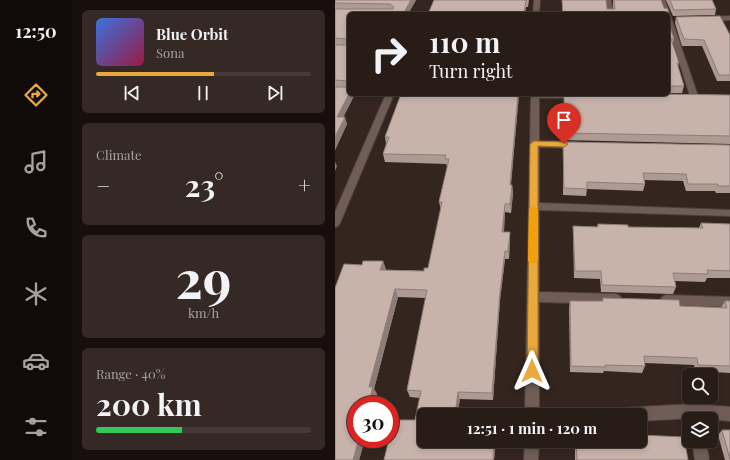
<!DOCTYPE html>
<html lang="en">
<head>
<meta charset="utf-8">
<style>
  :root { --surface:#281c17; --page:#342924; --text:#f1f3f6; --muted:#a5a1a1; --line:#443a36; --accent:#eca93b }
  body { margin:0; font-family:"Playfair Display",serif; background:var(--page); color:var(--text); height:100vh; display:flex; flex-direction:column; font-size:15px; white-space:nowrap }
  * { box-sizing:border-box; margin:0 }
  p { font-size:13px; color:var(--muted) }
  .icon { flex:none; width:22px; height:22px; fill:none; stroke:currentColor; stroke-width:2; stroke-linecap:round; stroke-linejoin:round }
  .map { position:relative; flex:1; overflow:hidden }
  .side { display:flex; flex-direction:column; gap:10px; padding:10px; background:#160f0d; width:263px }
  .side>* { flex:none }
  .guide { position:absolute; left:12px; top:12px; width:323px; height:84px; border-radius:6px; box-shadow:0 2px 6px #0003,0 0 0 1px var(--line); background:#281c17; color:var(--text); overflow:hidden }
  .buttons { position:absolute; left:347px; top:368px; display:grid; gap:8px }
  .buttons a { display:grid; place-items:center; width:36px; height:36px; border-radius:6px; background:var(--surface); box-shadow:0 2px 6px #0003,0 0 0 1px var(--line); font-size:20px }
  .speed { position:absolute; left:12px; top:396px; display:flex; gap:8px; font-size:20px; font-weight:700; text-align:center }
  .speed>* { display:grid; place-content:center; width:52px; height:52px; border-radius:50%; background:var(--surface); box-shadow:0 2px 6px #0003,0 0 0 1px var(--line); line-height:1 }
  .speed .limit { border:6px solid #d22; background:#fff; color:#111 }
  .pin { position:absolute; display:grid; place-items:center; width:34px; height:34px; color:#fff; margin:-41px -17px; border-radius:50% 50% 50% 0; rotate:-45deg; box-shadow:0 0 4px #0007 }
  .pin .icon { rotate:45deg }
  .me { position:absolute; width:44px; margin:-22px; rotate:0deg; stroke-linejoin:round; filter:drop-shadow(0 0 3px #0008) }
  .turn { display:flex; align-items:center; gap:14px; height:84px; padding:0 16px; font-size:18px }
  .turn .icon { width:52px; height:52px; stroke-width:2.5 }
  .turn b { display:block; font-size:28px; line-height:34px }
  .big { font-size:30px; font-weight:700; line-height:1.1 }
  .side .card { flex:1; display:flex; flex-direction:column; justify-content:center; gap:6px; min-width:0; padding:0 14px; border-radius:6px; background:var(--page) }
  .side .dial { align-items:center; gap:0 }
  .dial b { font-size:52px; line-height:1 }
  .song { display:flex; align-items:center; gap:12px }
  .cover { width:48px; height:48px; border-radius:6px; background:linear-gradient(135deg,hsl(220 70% 55%),hsl(340 70% 35%)) }
  .played { height:4px; border-radius:2px; background:linear-gradient(90deg,var(--accent) 55%,var(--line) 55%) }
  .keys { display:flex; justify-content:space-around; direction:ltr }
  .heat { display:flex; justify-content:space-between; align-items:center; font-size:22px; direction:ltr }
  .charge { height:6px; border-radius:3px; background:linear-gradient(90deg,#34c759 40%,var(--line) 0) }
  .trip { position:absolute; left:82px; top:408px; width:230px; height:40px; border-radius:6px; background:var(--surface); box-shadow:0 2px 6px #0003,0 0 0 1px var(--line); font-weight:700; line-height:40px; text-align:center }
  main { display:flex; flex:1; min-height:0 }
  .tab-bar { display:flex; flex-direction:column; width:72px; justify-content:space-around; align-items:center; background:#100b09; color:var(--muted) }
  .tab-bar .icon { width:28px; height:28px }
  .tab-bar .active { color:var(--accent) }
  .tab-bar b { font-size:18px; color:var(--text) }
  .map>svg:first-child { display:block }
  .lines { fill:none; stroke-linecap:round; stroke-linejoin:round }
  .minor-casing { stroke:#4f423e; stroke-width:2 }
  .minor { fill:#705d56; fill-rule:evenodd }
  .wall { fill:#ac9a93 }
  .shaded-wall { fill:#8c7d78 }
  .building { fill:#c8b3ab; stroke:#8c7d78 }
  .route { fill:#eca93b; stroke:#996e26 }
  .slow { fill:#f59e0b }
</style>
</head>
<body>
<main>
<nav class="tab-bar">
<b>12:50</b>
<svg class="icon active" aria-label="directions" viewBox="0 0 24 24"><path d="M12 3l9 9-9 9-9-9zM9 14v-3h6M13 9l2 2-2 2"/></svg>
<svg class="icon" aria-label="music" viewBox="0 0 24 24"><path d="M9 18V5l10-2v13"/><circle cx="6" cy="18" r="3"/><circle cx="16" cy="16" r="3"/></svg>
<svg class="icon" aria-label="phone" viewBox="0 0 24 24"><path d="M5 4h4l2 5-3 2q2 4 5 5l2-3 5 2v4C11 20 4 13 5 4z"/></svg>
<svg class="icon" aria-label="climate" viewBox="0 0 24 24"><path d="M12 3v18M4 7l16 10M4 17L20 7"/></svg>
<svg class="icon" aria-label="car" viewBox="0 0 24 24"><path d="M5 17H2v-5l4-1 3-4h7l3 4 3 1v5h-3M9 17h6M6 11h13"/><circle cx="7" cy="17" r="2"/><circle cx="17" cy="17" r="2"/></svg>
<svg class="icon" aria-label="filters" viewBox="0 0 24 24"><path d="M4 7h16M4 17h16"/><circle cx="9" cy="7" r="2"/><circle cx="15" cy="17" r="2"/></svg>
</nav>
<section class="side">
<div class="card">
<div class="song"><i class="cover"></i><div><b>Blue Orbit</b><p>Sona</p></div></div>
<div class="played"></div>
<div class="keys"><svg class="icon" aria-label="previous" viewBox="0 0 24 24"><path d="M18 5L8 12l10 7zM5 5v14"/></svg><svg class="icon" aria-label="pause" viewBox="0 0 24 24"><path d="M8 5v14M16 5v14"/></svg><svg class="icon" aria-label="next" viewBox="0 0 24 24"><path d="M6 5l10 7-10 7zM19 5v14"/></svg></div>
</div>
<div class="card"><p>Climate</p>
<div class="heat"><a>−</a><b class="big">23°</b><a>+</a></div>
</div>
<div class="card dial"><b>29</b><p>km/h</p></div>
<div class="card"><p>Range · 40%</p><b class="big">200 km</b><div class="charge"></div></div>
</section>
<div class="map">
<svg width="395" height="460" viewBox="0 0 395 460">
  <rect width="100%" height="100%" fill="#35251f"/>
  <g class="lines">
    <!-- minor casing -->
    <g class="minor-casing">
      <path id="minor" d="M199,0H205L204,14H198Z
        M270,0H276L278,14H272Z
        M324,0H330L363,96L362,98H356L355,96L333,26V14H329Z
        M395,16V20L374,21L371,19L374,17Z
        M51,94H59L5,223L3,226L0,227V212Z
        M196,94H242L245,96L241,98H204V141L243,142L247,145L243,148L204,147V203L395,210V216L204,210V292L281,294L285,296L287,299L285,302L281,304L204,302V415H190Z
        M331,295L395,297V307L331,305L327,303L325,300L327,297Z
        M358,404L395,407V421L358,418L305,421V415H280L282,410L287,408Z
        M190,441H204L203,460H189Z
        M357,441H371L374,460H360Z"/>
    </g>
    <!-- minor -->
    <use href="#minor" class="minor"/>
  </g>
  <!-- wall -->
  <path class="wall" d="M0,0H81L73,14H14V94H20L8,117L12,124L0,150Z
    M99,0H194L193,7H191L190,14H93Z
    M227,0H271L272,9H278V0H326L329,8L333,14H227Z
    M331,0H377L381,9L380,15L338,16Z
    M341,17L395,35V81H382L367,46H347L340,23Z
    M333,20L339,39L338,44L344,63L343,67L349,86L347,93H333Z
    M66,94H184L176,185H177L178,193L176,213L170,212L169,232H175V240L174,259H170L165,300L158,400L125,399L122,415H89V441H161L159,460H49L54,439H55V432L58,420H80L85,398L75,397L72,390L91,298L63,297L39,389L42,394L39,405H21V439H30L24,460H0V288L9,264L27,265L28,261H48L51,270L89,271V268H93L106,210L104,202L112,167L111,164L50,162L48,154L51,144L50,137Z
    M229,94L395,95V144L229,140Z
    M228,144L395,145V193H381L380,191H351L348,181L309,180L310,184L308,191L252,189L251,196L228,195Z
    M366,223L395,224V278H372L370,282L340,281L341,287L338,294L266,292L265,279L239,278L238,234V226L262,227L263,224L293,227L364,228Z
    M268,298L345,306L386,308L390,301H395V373L360,371L359,365L310,363V366L307,373L269,371L268,373L235,372L234,308L235,301H267Z
    M387,430L395,460H390L383,435Z
    M240,441H305L353,460H240Z"/>
  <!-- shaded-wall -->
  <path class="shaded-wall" d="M76,0H81L73,14H68Z
    M14,94H20L5,124L2,117Z
    M183,94H184L175,193V185Z
    M10,117L12,124L0,150V137Z
    M0,162L2,166L0,171Z
    M177,185L178,193L176,213L175,204Z
    M170,204V212L168,240L167,232Z
    M175,232V240L174,259L173,251Z
    M170,251V259L165,300L158,400L157,393L165,292Z
    M48,261L51,270H45Z
    M60,289L63,297L39,389L42,394L39,405H33L34,387Z
    M123,392L125,399L122,415H120Z
    M24,439H30L24,460H18Z
    M159,441H161L159,460H158Z"/>
  <!-- building -->
  <path class="building" d="M0,0H76L68,14H14V94L2,117H10L0,137V87H12L13,86V81L0,80V45H12L13,44V39L0,38V9H58L59,7L55,4L0,3Z
    M99,0H191L189,14H93Z
    M227,0H271L272,9H280L279,0H326L329,8L333,9V14H228Z
    M335,0H377L381,9L339,10Z
    M385,16L395,35V75H384L369,40L349,39L341,17Z
    M333,20L339,39H336L344,63H342L349,86H333Z
    M66,94H183L175,185H177L175,204H170L167,232H175L173,251H170L165,292L157,393L123,392L120,415H89V441H159L158,460H49L54,439H55V432L58,420H80L86,391L72,390L92,290L60,289L34,387H38L33,405H21V439H24L18,460H0V288L9,264L27,265L28,261H48L45,270L89,271V268H93L107,202H104L114,159H110L111,155L48,154L54,137H50Z
    M229,94H320L395,95V136L229,133Z
    M230,142L395,145V186H383V184H353L351,174L308,173L310,184L252,182V189L229,188L228,144L230,145Z
    M366,223L395,224V271L372,270L373,274L338,273L341,287L267,285L266,271H240L238,226L263,227V224L293,225V227L368,228Z
    M268,298L344,300L345,306L392,308L390,301H395V366L363,365L362,358L309,356L310,366L270,365V367L236,366L235,301H268Z
    M387,430H395V459Z
    M305,435L349,437L353,460H242L241,441H305Z"/>
  <!-- route -->
  <path class="route" d="M199,141L229,142L233,144L229,147L203,146V371L201,375L197,376L193,375L192,371L195,144Z"/>
  <!-- slow -->
  <path class="slow" d="M198,206L203,209V261L201,263H195L193,261L194,209Z"/>
</svg>
<div class="buttons">
<a><svg class="icon" aria-label="search" viewBox="0 0 24 24"><circle cx="10" cy="10" r="6"/><path d="M15 15l6 6"/></svg></a>
<a><svg class="icon" aria-label="layers" viewBox="0 0 24 24"><path d="M12 4l9 5-9 5-9-5zM3 14l9 5 9-5"/></svg></a>
</div>
<div class="speed"><div class="limit">30</div></div>
<div class="pin" style="left:229px;top:144px;background:#d93025"><svg class="icon" aria-label="arrive" viewBox="0 0 24 24"><path d="M6 21V4h12l-3 4 3 4H6"/></svg></div>
<svg class="me" style="left:197px;top:371px" viewBox="-20 -20 40 40"><path d="M0-17L14 15 0 8-14 15z" fill="#eca93b" stroke="#fff" stroke-width="4"/></svg>
<div class="trip">12:51 · 1 min · 120 m</div>
<div class="guide">
<div class="turn"><svg class="icon" aria-label="right" viewBox="0 0 24 24"><path d="M7 20v-9h11M14 6l5 5-5 5"/></svg><div><b>110 m</b>Turn right</div></div>
</div>
</div>
</main>
</body>
</html>
